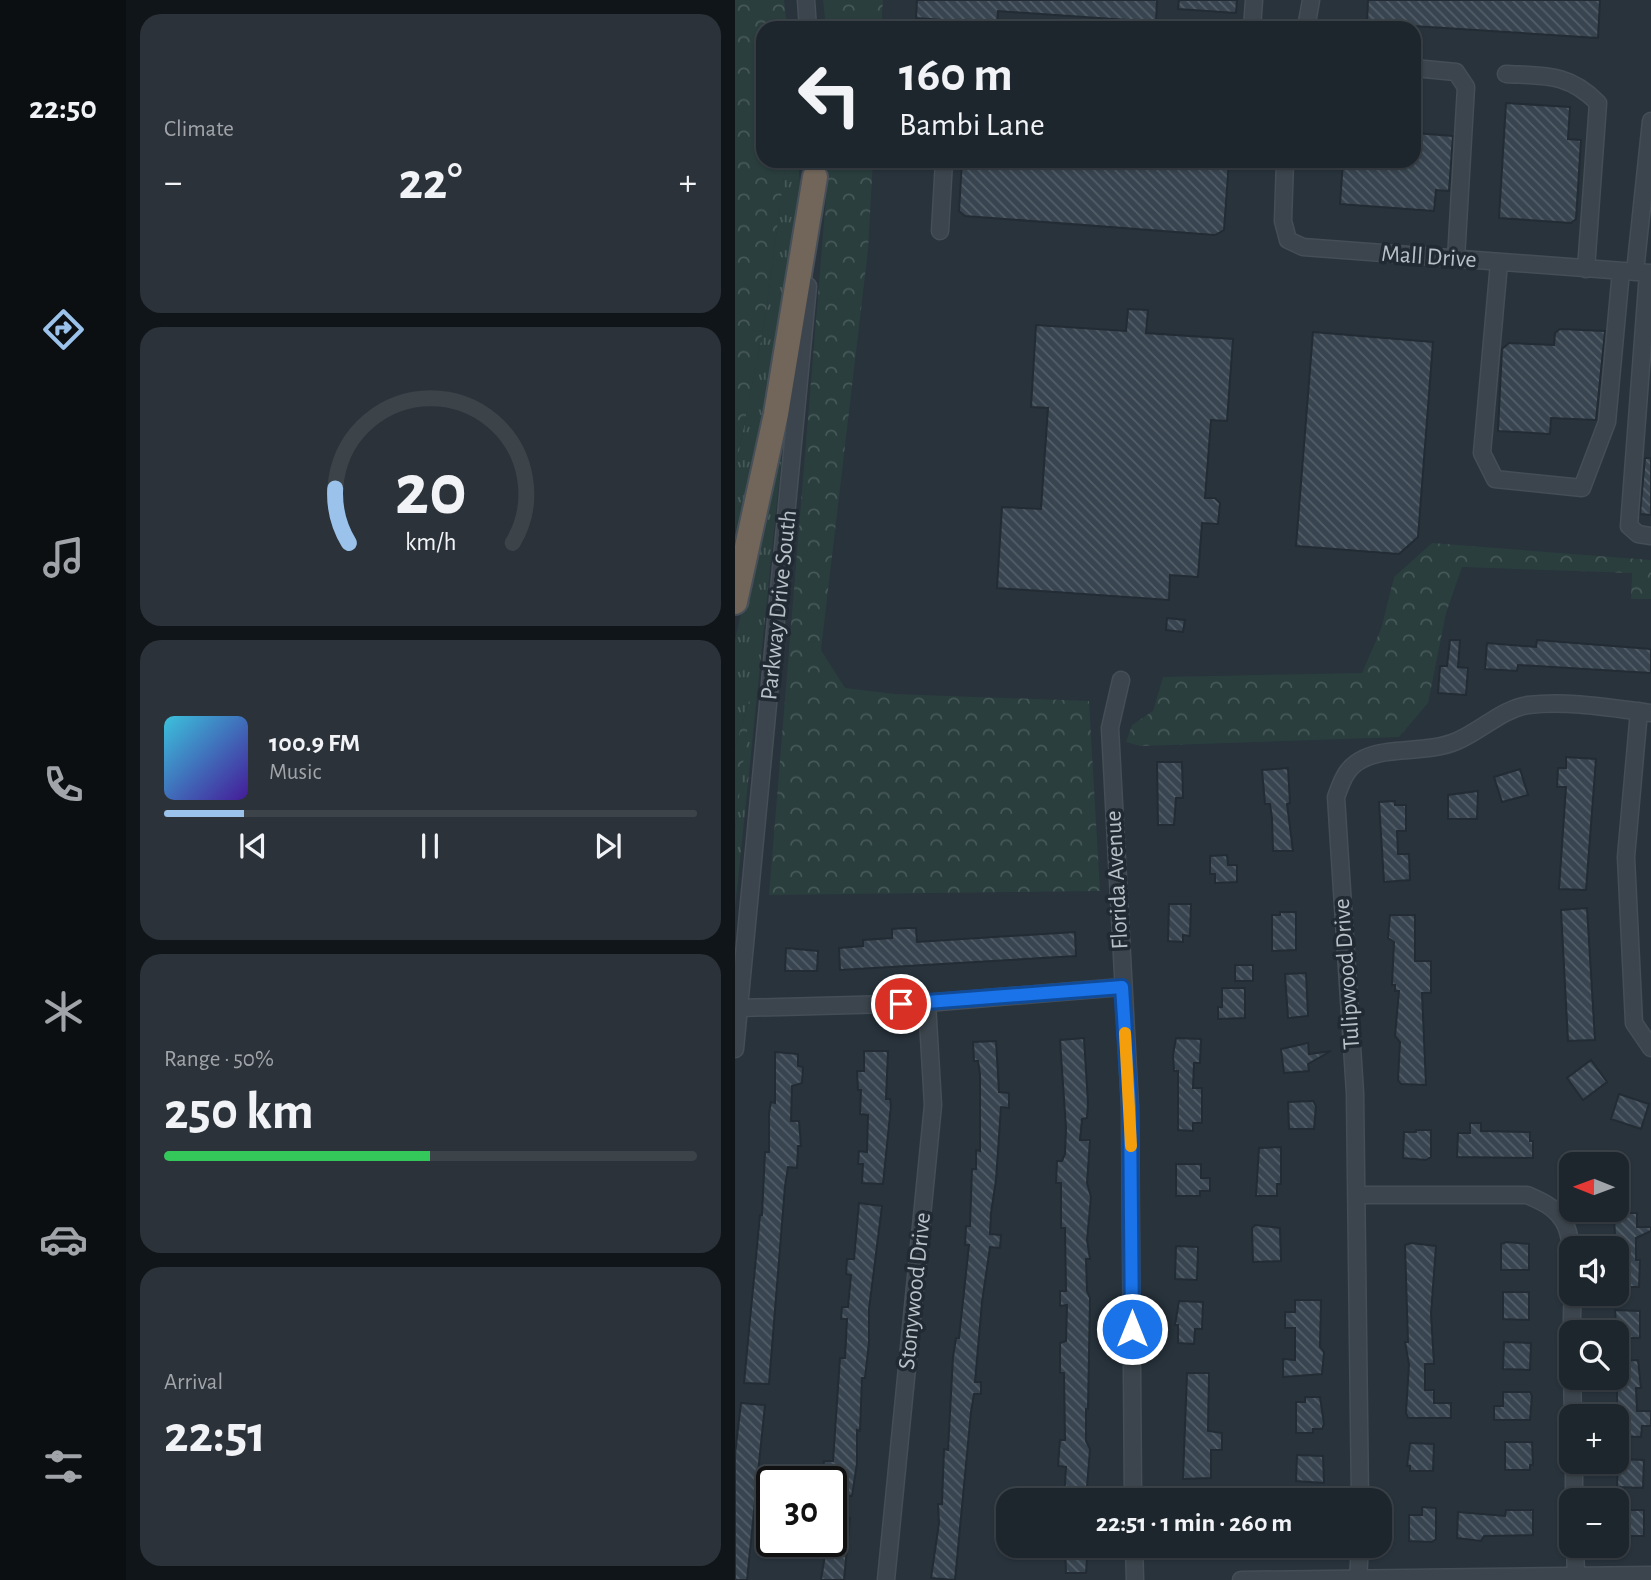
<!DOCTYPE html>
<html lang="en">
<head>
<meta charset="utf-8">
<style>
  :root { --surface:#1e262d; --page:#2b3239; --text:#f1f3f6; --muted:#a1a5aa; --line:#3c4349; --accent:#9ac2eb }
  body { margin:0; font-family:"Alegreya Sans",sans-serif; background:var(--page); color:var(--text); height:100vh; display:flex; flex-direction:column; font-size:26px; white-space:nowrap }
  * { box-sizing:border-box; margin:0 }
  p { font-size:23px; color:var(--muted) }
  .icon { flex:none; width:38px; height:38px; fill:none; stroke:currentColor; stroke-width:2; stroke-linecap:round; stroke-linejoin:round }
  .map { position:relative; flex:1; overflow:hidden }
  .panel { display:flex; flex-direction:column; gap:14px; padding:14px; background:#101519; width:609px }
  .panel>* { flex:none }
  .guide { position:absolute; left:21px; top:21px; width:665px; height:147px; border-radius:21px; box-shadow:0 2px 5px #0004,0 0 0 2px var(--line); background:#1e262d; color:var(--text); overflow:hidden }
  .needle { width:46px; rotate:271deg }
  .controls { position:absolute; left:824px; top:1152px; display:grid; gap:14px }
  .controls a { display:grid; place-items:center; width:70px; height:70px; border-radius:14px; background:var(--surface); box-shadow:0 2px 5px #0004,0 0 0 2px var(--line); font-size:35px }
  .speed { position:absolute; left:21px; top:1466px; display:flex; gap:14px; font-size:35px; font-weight:700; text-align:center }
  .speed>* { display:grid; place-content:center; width:91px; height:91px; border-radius:50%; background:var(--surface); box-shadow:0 2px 5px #0004,0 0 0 2px var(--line); line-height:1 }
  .speed .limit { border:4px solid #111; border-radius:10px; background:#fff; color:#111 }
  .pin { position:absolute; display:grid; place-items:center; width:60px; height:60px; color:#fff; margin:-30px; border:4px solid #fff; border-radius:50%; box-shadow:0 2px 7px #0007 }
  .me { position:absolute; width:77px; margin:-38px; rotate:0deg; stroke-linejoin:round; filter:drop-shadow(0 0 5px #0008) }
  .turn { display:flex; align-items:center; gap:24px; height:147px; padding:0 28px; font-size:32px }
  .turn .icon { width:91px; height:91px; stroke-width:2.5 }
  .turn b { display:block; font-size:49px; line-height:60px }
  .big { font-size:52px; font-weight:700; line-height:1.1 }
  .panel .card { flex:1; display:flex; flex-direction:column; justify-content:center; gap:10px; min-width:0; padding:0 24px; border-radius:21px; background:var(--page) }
  .panel .dial { align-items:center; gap:0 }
  .dial svg { height:182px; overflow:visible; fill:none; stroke:var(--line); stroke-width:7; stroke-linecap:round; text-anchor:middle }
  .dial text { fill:var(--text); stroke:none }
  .song { display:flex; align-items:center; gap:21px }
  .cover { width:84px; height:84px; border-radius:10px; background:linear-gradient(135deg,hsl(190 70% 55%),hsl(260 70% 35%)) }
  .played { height:7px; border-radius:4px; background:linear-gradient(90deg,var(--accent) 15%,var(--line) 15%) }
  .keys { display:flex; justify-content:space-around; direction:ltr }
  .heat { display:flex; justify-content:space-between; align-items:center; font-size:38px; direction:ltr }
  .charge { height:10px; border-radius:5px; background:linear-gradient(90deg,#34c759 50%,var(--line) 0) }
  .trip { position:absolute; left:261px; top:1488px; width:396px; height:70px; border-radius:21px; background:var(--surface); box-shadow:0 2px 5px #0004,0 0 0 2px var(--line); font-weight:700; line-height:70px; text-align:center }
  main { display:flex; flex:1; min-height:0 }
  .dock { display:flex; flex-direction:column; width:126px; justify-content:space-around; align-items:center; background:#0c0f12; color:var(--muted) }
  .dock .icon { width:49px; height:49px }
  .dock .selected { color:var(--accent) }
  .dock b { font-size:32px; color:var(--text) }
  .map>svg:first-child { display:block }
  .grass { fill:url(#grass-tufts) }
  .forest { fill:url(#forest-crowns) }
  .building { fill:url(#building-back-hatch); stroke:#232c34; stroke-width:2 }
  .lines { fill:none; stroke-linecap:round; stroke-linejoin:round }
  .minor-casing { stroke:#454e56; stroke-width:19 }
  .highway-casing { stroke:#475058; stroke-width:28 }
  .minor { stroke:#3c454d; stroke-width:16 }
  .highway { stroke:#72665a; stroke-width:24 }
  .route-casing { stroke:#114b97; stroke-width:18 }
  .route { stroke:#1a73e8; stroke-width:12 }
  .slow { stroke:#f59e0b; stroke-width:12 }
  .labels { text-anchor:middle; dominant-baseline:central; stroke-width:7; stroke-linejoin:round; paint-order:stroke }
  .street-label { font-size:24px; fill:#b8c0c8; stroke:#212a32 }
</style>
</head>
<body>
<main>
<nav class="dock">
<b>22:50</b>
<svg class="icon selected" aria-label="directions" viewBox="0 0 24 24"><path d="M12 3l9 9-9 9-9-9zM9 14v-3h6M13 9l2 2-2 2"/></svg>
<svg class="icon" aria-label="music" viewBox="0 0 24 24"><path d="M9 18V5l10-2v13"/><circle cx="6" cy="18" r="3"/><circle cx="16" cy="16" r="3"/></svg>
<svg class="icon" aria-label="phone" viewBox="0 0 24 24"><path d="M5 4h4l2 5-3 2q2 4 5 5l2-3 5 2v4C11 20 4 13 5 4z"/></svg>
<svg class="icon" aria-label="climate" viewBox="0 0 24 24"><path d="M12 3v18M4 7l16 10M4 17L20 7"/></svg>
<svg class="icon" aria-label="car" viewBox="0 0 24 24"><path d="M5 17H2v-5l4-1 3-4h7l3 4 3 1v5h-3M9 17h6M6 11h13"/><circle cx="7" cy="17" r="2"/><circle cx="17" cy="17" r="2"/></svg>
<svg class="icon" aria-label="filters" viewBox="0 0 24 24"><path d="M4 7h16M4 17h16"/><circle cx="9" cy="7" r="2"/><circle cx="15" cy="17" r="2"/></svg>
</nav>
<section class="panel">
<div class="card"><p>Climate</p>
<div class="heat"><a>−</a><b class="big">22°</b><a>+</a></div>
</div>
<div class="card dial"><svg viewBox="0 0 100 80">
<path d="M14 69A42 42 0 1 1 86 69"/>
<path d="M14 69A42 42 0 0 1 8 45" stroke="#9ac2eb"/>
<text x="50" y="56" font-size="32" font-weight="700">20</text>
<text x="50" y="72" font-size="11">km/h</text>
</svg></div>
<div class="card">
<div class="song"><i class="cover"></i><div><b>100.9 FM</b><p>Music</p></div></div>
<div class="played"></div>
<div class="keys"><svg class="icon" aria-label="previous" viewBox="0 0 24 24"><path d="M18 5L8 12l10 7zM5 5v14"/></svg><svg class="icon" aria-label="pause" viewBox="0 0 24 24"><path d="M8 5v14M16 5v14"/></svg><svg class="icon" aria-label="next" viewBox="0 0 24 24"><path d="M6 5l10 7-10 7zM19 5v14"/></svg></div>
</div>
<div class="card"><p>Range · 50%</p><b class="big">250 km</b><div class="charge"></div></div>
<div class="card"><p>Arrival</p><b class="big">22:51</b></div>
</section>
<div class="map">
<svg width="916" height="1580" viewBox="0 0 916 1580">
  <defs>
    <pattern id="grass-tufts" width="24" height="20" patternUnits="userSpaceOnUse" patternTransform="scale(1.75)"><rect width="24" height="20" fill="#2a3e3e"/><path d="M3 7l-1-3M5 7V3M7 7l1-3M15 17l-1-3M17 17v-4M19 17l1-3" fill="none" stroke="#475858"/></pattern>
    <pattern id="forest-crowns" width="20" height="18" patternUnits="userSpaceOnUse" patternTransform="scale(1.75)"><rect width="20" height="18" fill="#2a3e3e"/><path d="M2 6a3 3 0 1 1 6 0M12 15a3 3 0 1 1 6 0" fill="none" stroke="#475858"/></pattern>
    <pattern id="building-back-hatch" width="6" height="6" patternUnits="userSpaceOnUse" patternTransform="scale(1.75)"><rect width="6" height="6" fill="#384550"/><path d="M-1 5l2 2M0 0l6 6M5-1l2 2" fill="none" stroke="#535e68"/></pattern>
  </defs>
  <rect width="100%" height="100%" fill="#28333c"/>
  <!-- grass -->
  <path class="grass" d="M51,161H63L65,183L56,275L0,581V471L30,320Z
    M44,449L47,453L0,909V830L15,697L0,747V640Z"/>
  <!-- forest -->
  <path class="forest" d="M0,0H49L52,28H28V161H51L30,320L0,471Z
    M88,0H148L146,28H91Z
    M94,161H138L133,250L86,650L110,688L160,694L354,701L365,891L34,895Z
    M697,543L916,560V599H896L897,573L727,567L711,613L693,703L664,737L405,746L391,742L397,725L418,711L428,677L627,673L646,629L659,577Z
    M17,691L0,830V747Z"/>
  <!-- building -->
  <path class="building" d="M182,0H422L421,22L263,11L262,24L181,18Z
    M444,0H502L501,13L443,9Z
    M633,0H865L863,38L632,23Z
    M771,103L835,107L833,139L846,140L841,219L836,223L764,218Z
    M679,133L718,136L714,191L701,190L699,211L605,204L608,161H679Z
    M227,161H494L489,230L480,235L230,216L224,211Z
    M393,309L413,310L411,333L498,339L492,421L476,420L470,498H480L485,503L483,524L467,523L463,577L435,575L434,600L262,588L267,507L306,509L313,408L296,407L301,325L391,331Z
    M825,329L870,331L861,420L816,418L815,434L763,431L767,349L774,343L819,345L820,333Z
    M578,332L698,342L683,537L664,554L561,546Z
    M910,458H916V515L905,514Z
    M432,618L450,620L448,632L431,630Z
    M715,640H725L723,667L733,668L731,695L703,693L705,666H712Z
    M802,640L916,649V673L783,665L782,671L750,669L752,643L801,647Z
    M831,757L861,759L851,890L824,889L831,787H822L823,768H831Z
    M422,762H447L448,798H441L439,825H423Z
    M553,768L555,803L552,804L558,851H538L537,818L535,804H530L527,770Z
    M785,769L793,795L767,802L759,777Z
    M743,791L742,819H713V795Z
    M660,801V805H671V831H662L663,854H674L675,880L649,882L644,802Z
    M492,855L493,865H502V882L480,883V874H475V856Z
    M434,904H456L455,936L448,935V942L433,941Z
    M852,908L860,1040L833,1041L826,910Z
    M545,912H561V950L537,951V915H545Z
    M655,915H680V961H696V993H687L691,1085L666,1084L663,1080L665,1042L660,1036L664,991H660V985H657L659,942L653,938Z
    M171,928H181L182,942L340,932L341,956L105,970L104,948L128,946V940L157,938V929Z
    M51,948L83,951L82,971H50Z
    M500,965H518V981H500Z
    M571,973L573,1016L553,1018L550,974Z
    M487,988H510V1018L483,1019V1007H487Z
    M349,1038L353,1103L352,1118L347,1119L345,1140H355L352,1183L356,1197L352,1240L355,1259H351L352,1291L355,1298L353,1409H351V1441L355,1449L351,1500H329L331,1467L323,1466L325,1440H330L329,1373H325V1343L331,1341L332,1305L325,1306V1291H331L330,1228H326V1183H321L322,1161H327L330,1154L331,1128L325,1040Z
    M441,1038L466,1039L465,1063H459L458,1088H467V1123H458V1131L443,1130V1071H439L438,1055Z
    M261,1041L264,1092L274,1093V1108L266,1107L261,1180L256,1213L255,1234L266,1235L265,1248L255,1247L247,1302L240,1382H246V1394H239L236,1412L220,1580L196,1578L204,1523L203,1504H207L209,1449L213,1450L218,1357L221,1338H224L234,1245H230L231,1226H235L237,1169H241V1150L245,1151V1074L243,1061H239L238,1042Z
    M573,1043L574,1054L596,1051L573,1064L574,1071L549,1073L546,1049Z
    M129,1051H153L151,1099H155L156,1105L148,1184L127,1183L128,1164H123L124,1151L132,1152L133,1115L125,1114L126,1090H123L122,1071H129Z
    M40,1052L63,1054V1066L68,1067L67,1083L57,1086L56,1121H64L66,1146H63L62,1168L53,1167L50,1186L34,1384L9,1383L25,1215H27L30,1152H34V1113L36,1102L40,1103Z
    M856,1060L872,1082L848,1100L832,1078Z
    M884,1094L914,1104L906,1129L876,1119Z
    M578,1101L581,1106L579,1129H554L553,1102Z
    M735,1123H746V1131L795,1132V1141H798V1158L722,1157L723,1133H735Z
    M681,1130H696V1157L691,1160L668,1158L669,1132H681Z
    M546,1147V1184H542V1196H521L524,1148Z
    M441,1164H466V1178H475V1191H465V1196H441Z
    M124,1203L147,1206L134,1309V1342L130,1378H127L125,1431L122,1430V1463L117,1496L96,1495L97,1473L88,1472L89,1461H98L105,1358H110L112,1319H106L107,1307H113L116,1275L111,1274L112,1259H119Z
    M879,1213H902V1227H916V1231L901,1238V1260H905L904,1287H882Z
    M520,1225L545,1228L546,1261L518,1262L517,1228Z
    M772,1242L794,1244V1270H766V1244Z
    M676,1243L701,1246L696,1314L699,1364H690V1390H699V1403H716V1418H673L671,1413L674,1364L670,1342H673L670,1245Z
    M441,1246L463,1247L462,1280L440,1279Z
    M768,1292H794V1320L768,1319Z
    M560,1300H586L585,1347L589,1352L587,1374L548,1377V1359L560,1360V1328H550V1312H560Z
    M444,1301L468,1302L467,1329H460L459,1344L443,1343V1325H440Z
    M880,1310L905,1311V1338H882Z
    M769,1342L796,1343L795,1370L768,1369Z
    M903,1360L906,1388H901L902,1411H916V1426H907L906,1437L882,1436V1361Z
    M452,1373H474L473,1431L487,1433V1450H476V1478L448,1479Z
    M768,1392H795L797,1396L795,1420H759V1406H768Z
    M570,1397H585L589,1424L587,1429H578V1433H561V1402H570Z
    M6,1403L30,1405L12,1580H0V1454Z
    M770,1442H797L798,1465H795V1470H770Z
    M675,1443L699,1444L698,1471H675V1466H672Z
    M562,1455L588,1456L589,1483L561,1481Z
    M883,1459L909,1460L908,1488L882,1487Z
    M687,1507L701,1508V1539L697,1542L674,1541V1515H687Z
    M771,1510H798V1535L749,1536L746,1541L722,1538L723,1512L770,1516Z
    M882,1510H909V1536H882Z
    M96,1516L115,1518L109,1580H86L92,1542H96Z
    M330,1545H353L351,1573H331Z"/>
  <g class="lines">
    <!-- minor casing -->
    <g class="minor-casing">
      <path id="minor" d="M71,0L73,28
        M517,28L519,0
        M571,28L576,0
        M679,68L721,72L731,87L721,259
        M771,74C810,76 834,73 863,103L851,269
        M550,161L548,221L553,240L568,247L916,273
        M205,231L209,161
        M764,263L747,453L760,479L847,488L872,422L886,271
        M900,272L916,121
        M913,273L894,526L903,534L916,536
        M386,680L375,728L395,1107L398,1500
        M904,711L891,857L899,1023L916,1048
        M4,1008L192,1003L387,987
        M0,1049L73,286
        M623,1195H792C806,1201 818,1206 827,1219C843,1240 836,1305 837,1332
        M837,1377L838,1416
        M839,1461V1500
        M625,1500L620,1093L601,797C607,781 611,767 628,759C653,746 692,754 722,741C746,731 767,709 793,705C833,700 877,708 916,713
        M399,1545L400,1580
        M840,1545L841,1576
        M151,1580L198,1105L192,1003
        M506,1580L916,1575
        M623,1580L625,1545"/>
    </g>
    <!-- highway casing -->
    <g class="highway-casing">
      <path id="highway" d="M0,602L41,414L80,177"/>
    </g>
    <!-- minor -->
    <use href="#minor" class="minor"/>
    <!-- highway -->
    <use href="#highway" class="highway"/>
  </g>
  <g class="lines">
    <!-- route casing -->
    <g class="route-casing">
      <path id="route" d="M166,1004L387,987L395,1107L397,1329"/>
    </g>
    <!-- route -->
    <use href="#route" class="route"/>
    <!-- slow -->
    <path class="slow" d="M390,1033L396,1146"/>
  </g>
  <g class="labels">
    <!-- street labels -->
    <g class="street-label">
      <text transform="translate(694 257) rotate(4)">Mall Drive</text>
      <text transform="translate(44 605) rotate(-84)">Parkway Drive South</text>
      <text transform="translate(382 880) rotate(-93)">Florida Avenue</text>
      <text transform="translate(612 974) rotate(-94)">Tulipwood Drive</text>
      <text transform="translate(180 1291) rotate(-84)">Stonywood Drive</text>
    </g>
  </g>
</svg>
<div class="controls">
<a><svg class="needle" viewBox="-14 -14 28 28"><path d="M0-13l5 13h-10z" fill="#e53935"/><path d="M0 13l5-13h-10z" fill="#a1a5aa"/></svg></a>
<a><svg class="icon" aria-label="sound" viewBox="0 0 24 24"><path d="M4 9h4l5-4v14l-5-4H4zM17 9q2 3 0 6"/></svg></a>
<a><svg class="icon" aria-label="search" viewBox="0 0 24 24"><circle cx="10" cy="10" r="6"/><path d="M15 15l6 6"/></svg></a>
<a>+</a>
<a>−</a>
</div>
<div class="speed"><div class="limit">30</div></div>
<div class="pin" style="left:166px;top:1004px;background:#d93025"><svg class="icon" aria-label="arrive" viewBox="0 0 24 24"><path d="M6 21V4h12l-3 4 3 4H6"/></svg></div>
<svg class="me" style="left:397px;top:1329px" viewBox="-20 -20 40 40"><circle r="17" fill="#1a73e8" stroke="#fff" stroke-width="3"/><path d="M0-11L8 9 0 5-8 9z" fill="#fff"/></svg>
<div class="trip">22:51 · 1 min · 260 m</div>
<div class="guide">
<div class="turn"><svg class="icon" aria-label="left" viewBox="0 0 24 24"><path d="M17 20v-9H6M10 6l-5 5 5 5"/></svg><div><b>160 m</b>Bambi Lane</div></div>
</div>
</div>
</main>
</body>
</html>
